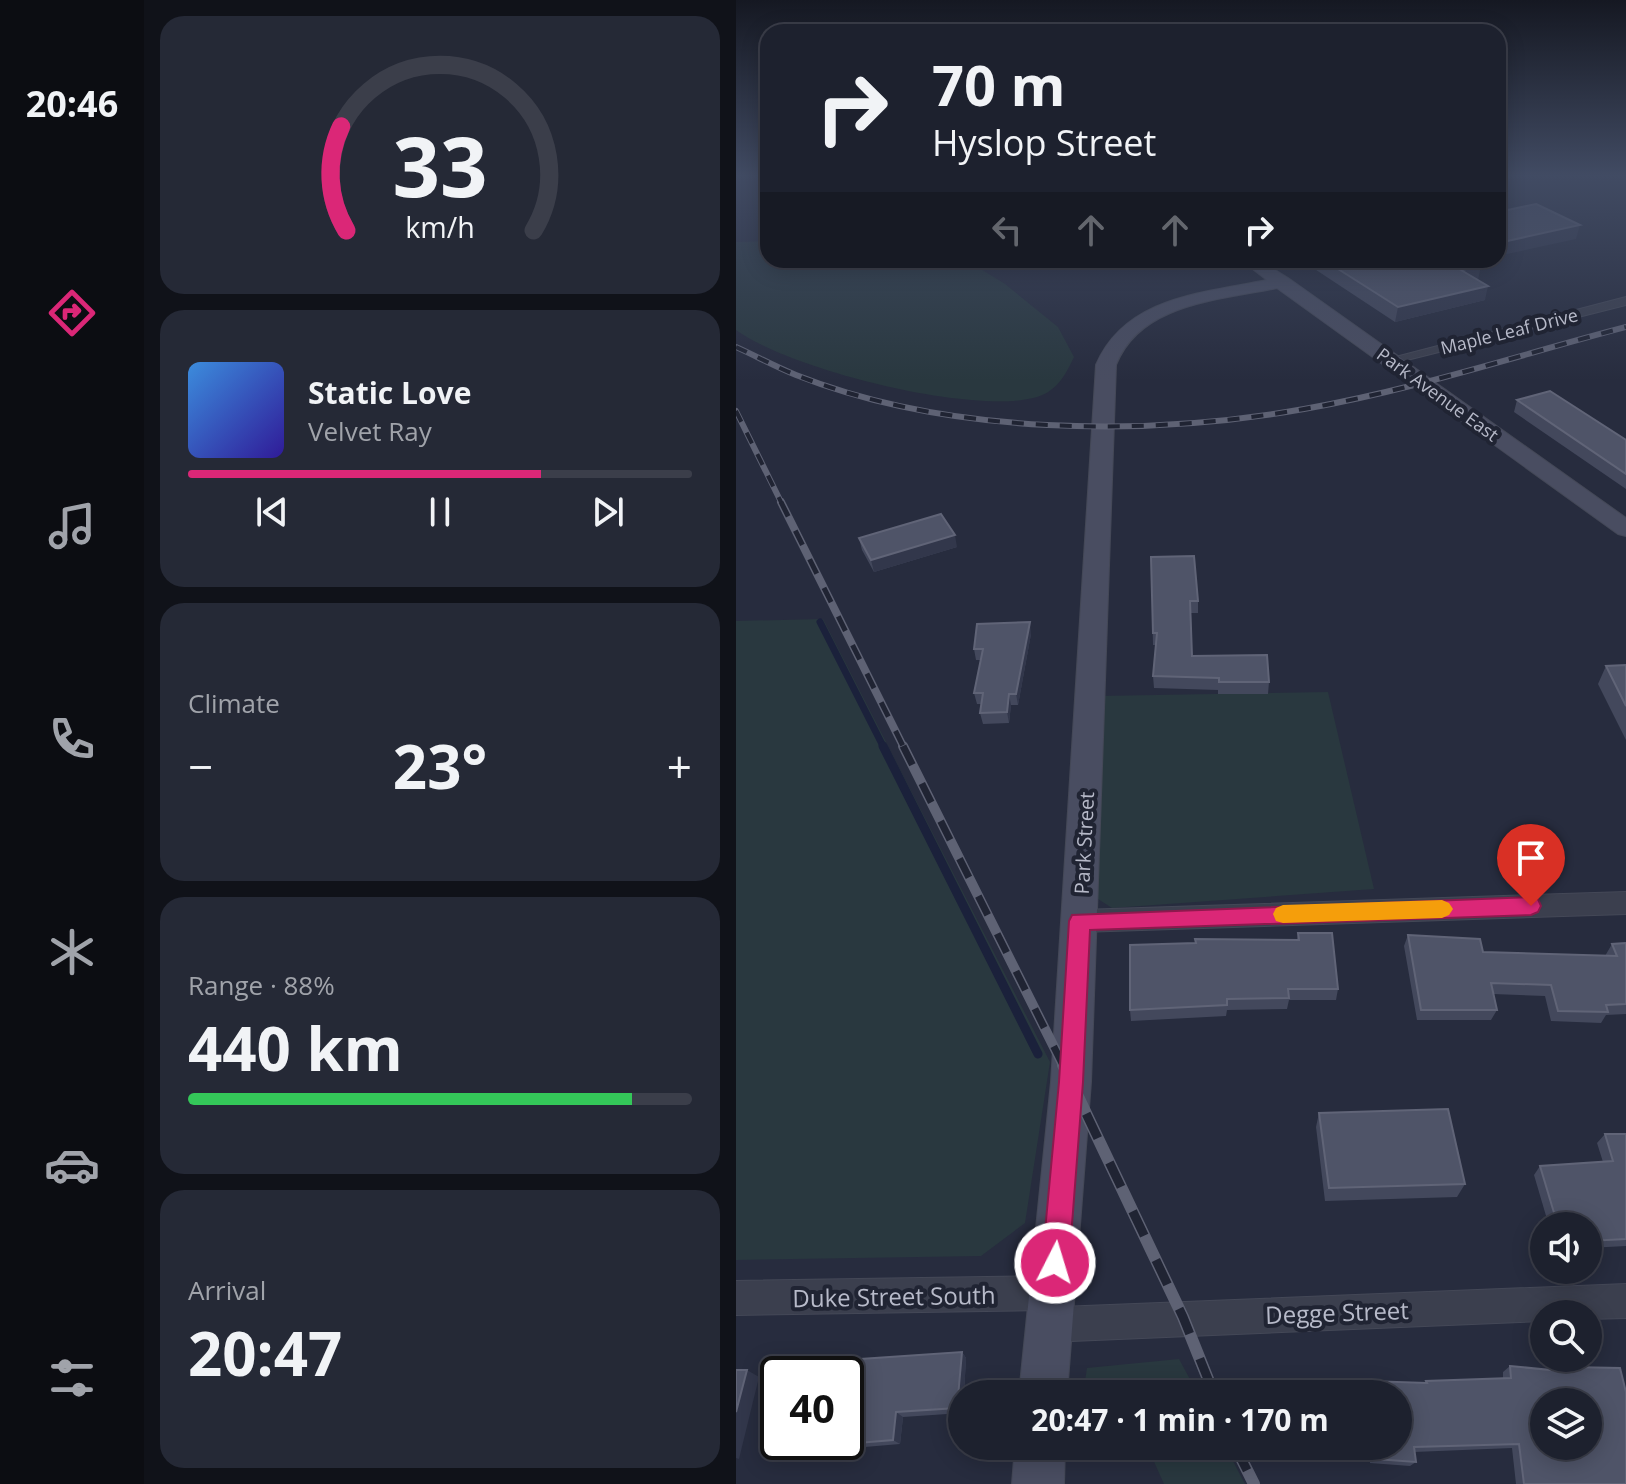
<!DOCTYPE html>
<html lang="en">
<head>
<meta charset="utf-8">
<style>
  :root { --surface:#1d212e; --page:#252936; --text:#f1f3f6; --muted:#a0a3aa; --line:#3b3e4a; --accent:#db2777 }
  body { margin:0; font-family:"Open Sans",sans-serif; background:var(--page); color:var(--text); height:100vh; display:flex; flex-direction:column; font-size:30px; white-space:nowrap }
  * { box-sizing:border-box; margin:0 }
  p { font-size:26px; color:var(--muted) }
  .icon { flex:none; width:44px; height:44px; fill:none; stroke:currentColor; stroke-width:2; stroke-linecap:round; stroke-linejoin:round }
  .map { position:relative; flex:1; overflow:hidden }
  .drawer { display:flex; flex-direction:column; gap:16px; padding:16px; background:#101219; width:592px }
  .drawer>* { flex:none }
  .banner { position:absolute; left:24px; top:24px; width:746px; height:244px; border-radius:24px; box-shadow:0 4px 20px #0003,0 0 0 2px var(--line); background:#1d212e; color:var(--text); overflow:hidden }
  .controls { position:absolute; left:794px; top:1212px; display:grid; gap:16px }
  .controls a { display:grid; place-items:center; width:72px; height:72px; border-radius:50%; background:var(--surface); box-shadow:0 4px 20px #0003,0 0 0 2px var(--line); font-size:40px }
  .speed { position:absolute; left:24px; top:1356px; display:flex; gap:16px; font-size:40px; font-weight:700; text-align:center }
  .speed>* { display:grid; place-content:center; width:104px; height:104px; border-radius:50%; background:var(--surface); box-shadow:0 4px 20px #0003,0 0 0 2px var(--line); line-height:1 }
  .speed .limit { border:4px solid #111; border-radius:12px; background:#fff; color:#111 }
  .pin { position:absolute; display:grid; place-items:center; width:68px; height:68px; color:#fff; margin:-82px -34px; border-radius:50% 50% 50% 0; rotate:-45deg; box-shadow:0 0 8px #0007 }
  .pin .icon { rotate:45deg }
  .me { position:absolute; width:88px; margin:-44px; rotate:5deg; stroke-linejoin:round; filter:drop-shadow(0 0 6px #0008) }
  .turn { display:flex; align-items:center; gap:28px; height:168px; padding:0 40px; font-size:36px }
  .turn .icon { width:104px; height:104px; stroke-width:2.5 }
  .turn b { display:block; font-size:56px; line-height:68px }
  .lanes { display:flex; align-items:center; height:76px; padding:0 40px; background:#0003; justify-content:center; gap:40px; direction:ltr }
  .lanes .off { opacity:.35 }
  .big { font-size:60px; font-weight:700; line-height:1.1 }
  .drawer .card { flex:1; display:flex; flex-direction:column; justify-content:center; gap:12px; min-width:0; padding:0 28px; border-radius:24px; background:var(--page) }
  .drawer .dial { align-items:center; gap:0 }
  .dial svg { height:208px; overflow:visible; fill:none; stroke:var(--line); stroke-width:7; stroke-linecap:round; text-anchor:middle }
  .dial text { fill:var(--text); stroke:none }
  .song { display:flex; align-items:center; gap:24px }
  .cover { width:96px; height:96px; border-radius:12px; background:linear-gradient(135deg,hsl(210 70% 55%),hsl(250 70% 35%)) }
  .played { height:8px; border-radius:4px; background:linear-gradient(90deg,var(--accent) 70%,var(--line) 70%) }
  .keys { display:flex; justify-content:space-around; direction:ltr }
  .heat { display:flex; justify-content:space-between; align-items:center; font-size:44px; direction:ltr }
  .charge { height:12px; border-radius:6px; background:linear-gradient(90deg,#34c759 88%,var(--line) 0) }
  .trip { position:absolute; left:212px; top:1380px; width:464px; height:80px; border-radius:40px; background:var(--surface); box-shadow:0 4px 20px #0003,0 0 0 2px var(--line); font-weight:700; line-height:80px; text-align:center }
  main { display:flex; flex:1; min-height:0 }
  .dock { display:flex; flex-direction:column; width:144px; justify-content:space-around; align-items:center; background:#0c0d12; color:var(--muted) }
  .dock .icon { width:56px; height:56px }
  .dock .current { color:var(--accent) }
  .dock b { font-size:36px; color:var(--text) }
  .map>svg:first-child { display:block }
  .green { fill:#29383f }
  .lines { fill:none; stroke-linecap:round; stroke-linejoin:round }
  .stream-far1 { stroke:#1b213b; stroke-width:7 }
  .stream { stroke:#1b213b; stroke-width:9 }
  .street-casing { stroke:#444857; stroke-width:2 }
  .secondary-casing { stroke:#444857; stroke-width:2 }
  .street { fill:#3b3f4e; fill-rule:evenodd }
  .secondary { fill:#494d61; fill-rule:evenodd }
  .rail-far3-casing { stroke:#5e6274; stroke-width:6 }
  .rail-far2-casing { stroke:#5e6274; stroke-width:8 }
  .rail-far1-casing { stroke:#5e6274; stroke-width:10 }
  .rail-casing { stroke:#5e6274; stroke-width:12 }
  .rail-far3 { stroke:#202433; stroke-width:4; stroke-dasharray:12; stroke-linecap:butt }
  .rail-far2 { stroke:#202433; stroke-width:5; stroke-dasharray:16; stroke-linecap:butt }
  .rail-far1 { stroke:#202433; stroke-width:7; stroke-dasharray:21; stroke-linecap:butt }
  .rail { stroke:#202433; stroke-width:9; stroke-dasharray:27; stroke-linecap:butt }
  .wall { fill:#43485c }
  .shaded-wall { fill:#32374b }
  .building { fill:#4f5468; stroke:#606477; stroke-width:2; fill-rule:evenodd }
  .route { fill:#db2777; stroke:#8e194d; stroke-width:2 }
  .slow { fill:#f59e0b }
  .labels { text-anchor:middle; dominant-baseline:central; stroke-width:8; stroke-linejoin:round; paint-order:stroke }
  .far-street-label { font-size:18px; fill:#b7bac9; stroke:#202433 }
  .street-label { font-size:20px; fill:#b7bac9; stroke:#202433 }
  .near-street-label { font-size:24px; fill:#b7bac9; stroke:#202433 }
</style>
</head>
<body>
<main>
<nav class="dock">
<b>20:46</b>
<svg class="icon current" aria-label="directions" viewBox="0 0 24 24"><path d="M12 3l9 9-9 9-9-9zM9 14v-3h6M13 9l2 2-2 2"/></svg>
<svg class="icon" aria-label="music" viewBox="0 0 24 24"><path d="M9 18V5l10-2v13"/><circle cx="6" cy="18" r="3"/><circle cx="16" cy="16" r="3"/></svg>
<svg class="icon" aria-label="phone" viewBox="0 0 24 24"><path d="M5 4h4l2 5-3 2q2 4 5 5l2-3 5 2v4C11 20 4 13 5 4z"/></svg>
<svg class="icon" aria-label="climate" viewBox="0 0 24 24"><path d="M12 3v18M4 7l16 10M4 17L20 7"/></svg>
<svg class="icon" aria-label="car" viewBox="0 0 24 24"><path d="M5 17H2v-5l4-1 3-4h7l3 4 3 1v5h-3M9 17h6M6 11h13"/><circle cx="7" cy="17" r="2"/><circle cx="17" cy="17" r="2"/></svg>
<svg class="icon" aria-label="filters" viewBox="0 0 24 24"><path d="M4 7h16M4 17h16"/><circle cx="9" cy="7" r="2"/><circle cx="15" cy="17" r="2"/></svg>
</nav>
<section class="drawer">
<div class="card dial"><svg viewBox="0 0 100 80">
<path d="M14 69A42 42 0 1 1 86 69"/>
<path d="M14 69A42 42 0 0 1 12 29" stroke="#db2777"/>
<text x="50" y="56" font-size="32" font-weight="700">33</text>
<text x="50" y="72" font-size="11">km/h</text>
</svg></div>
<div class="card">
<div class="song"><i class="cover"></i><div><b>Static Love</b><p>Velvet Ray</p></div></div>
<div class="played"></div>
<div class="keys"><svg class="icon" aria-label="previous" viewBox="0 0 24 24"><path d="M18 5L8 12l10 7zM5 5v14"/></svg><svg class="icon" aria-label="pause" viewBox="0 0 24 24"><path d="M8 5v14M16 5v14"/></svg><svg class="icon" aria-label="next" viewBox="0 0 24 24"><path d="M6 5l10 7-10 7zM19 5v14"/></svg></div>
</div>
<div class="card"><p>Climate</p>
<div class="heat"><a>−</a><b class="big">23°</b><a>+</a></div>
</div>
<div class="card"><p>Range · 88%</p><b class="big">440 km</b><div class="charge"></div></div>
<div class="card"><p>Arrival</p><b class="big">20:47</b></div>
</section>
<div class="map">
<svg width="890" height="1484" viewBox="0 0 890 1484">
  <rect width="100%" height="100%" fill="#272c3e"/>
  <!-- green -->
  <path class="green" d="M32,241V260H230L269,284L322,327L338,357C329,376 320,393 297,398C232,414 55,370 0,330V242Z
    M87,619L314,1062L289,1223L245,1256L0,1260V621Z
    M592,692L638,889L376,908L359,897L362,696Z
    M443,1359L462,1394H347L351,1368Z
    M411,1446H489L509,1484H428Z"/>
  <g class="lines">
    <!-- stream-far1 -->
    <path class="stream-far1" d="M84,622L148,748"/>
    <!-- stream -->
    <path class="stream" d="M147,746L302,1054"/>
    <!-- street casing -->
    <g class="street-casing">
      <path id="street" d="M890,297V305L655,364L648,360Z
        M890,892V914L344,932L335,929L331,921L335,913L344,910Z
        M317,1276L329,1281L334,1293L329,1305L324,1307L890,1284V1318L852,1319V1314H808V1321L312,1342L300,1337L295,1325L300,1313L307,1310L0,1315V1281Z"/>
    </g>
    <!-- secondary casing -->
    <g class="secondary-casing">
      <path id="secondary" d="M505,260H523L552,278L890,518V536L882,534L541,288C484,300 404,303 380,365L355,1082L331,1394H283L315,1082L360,365C389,297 466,293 531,280Z
        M279,1446H329L328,1484H276Z"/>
    </g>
    <!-- street -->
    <use href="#street" class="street"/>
    <!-- secondary -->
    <use href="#secondary" class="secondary"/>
    <!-- rail-far3 casing -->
    <g class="rail-far3-casing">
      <path id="rail-far3" d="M0,347C20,356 40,367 60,375C212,435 409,437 568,409C677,390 783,355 890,327
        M0,411L46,504"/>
    </g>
    <!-- rail-far2 casing -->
    <g class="rail-far2-casing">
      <path id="rail-far2" d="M45,502L168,748"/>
    </g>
    <!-- rail-far1 casing -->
    <g class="rail-far1-casing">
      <path id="rail-far1" d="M167,746L328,1067"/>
    </g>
    <!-- rail casing -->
    <g class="rail-casing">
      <path id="rail" d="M327,1065L447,1317L478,1394
        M499,1446L518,1484"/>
    </g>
    <!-- rail-far3 -->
    <use href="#rail-far3" class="rail-far3"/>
    <!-- rail-far2 -->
    <use href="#rail-far2" class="rail-far2"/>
    <!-- rail-far1 -->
    <use href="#rail-far1" class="rail-far1"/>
    <!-- rail -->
    <use href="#rail" class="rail"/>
  </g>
  <!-- wall -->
  <path class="wall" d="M565,260H746L738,262L742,280L749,300L659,322Z
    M781,400L890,440V489L778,412Z
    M123,538L221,547L138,572L126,550Z
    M415,557L462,601V613H455L456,656L533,682L532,694H482V690L418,688L417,676L420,645H417Z
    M295,634L282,705H275L273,723L247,724L244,713L245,704H241L238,693L245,660H240L238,649Z
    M890,665V740L862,684L870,666Z
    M562,933L602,989L600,1000H553L551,1009L491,1010L490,1016L395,1021L394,1010L561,940Z
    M672,935L747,952L869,956L876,944L890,943V1014L870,1015L865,1023L815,1021L809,996L757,994L761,1010L755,1020H681L668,946Z
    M583,1113L729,1184L721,1197L589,1201L580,1127Z
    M869,1134H890V1246L852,1248V1226H813L798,1175L804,1166L867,1162L861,1143Z
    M226,1352L230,1358L228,1394H226V1413L167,1417L164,1444L105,1449L98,1445Z
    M774,1366L828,1371L834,1367L890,1484H780L776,1448L678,1452L680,1462L674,1466L634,1463L633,1446H662V1394H629L628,1387L632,1381L688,1383L690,1381L767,1378V1372Z"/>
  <!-- shaded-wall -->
  <path class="shaded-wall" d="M844,225L840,239L762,256V243Z
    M745,266L742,280L725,270Z
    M752,286L749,300L659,322L662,307Z
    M219,535L221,547L138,572L135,560Z
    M294,622L295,634L282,705L280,694Z
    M273,694L275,705L273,723L271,712Z
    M226,1352L230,1358L228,1394H226V1413L221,1408Z
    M11,1370L23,1377L3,1459L0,1458V1412Z
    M160,1412L167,1417L164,1444L157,1440Z"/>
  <!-- building -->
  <path class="building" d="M800,204L844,225L762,243V212Z
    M588,260H734L745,266L725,270L752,286L662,307Z
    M814,391L890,440V474L781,400Z
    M205,514L219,535L135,560L123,538Z
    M458,556L462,601H454L456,656L531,655L533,682H483V678L417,676L421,633H417L415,557Z
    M294,622L280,694H273L271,712L244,713L247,693H238L247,649H238L241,624Z
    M890,665V706L870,666Z
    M562,933H596L602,989H552L553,998L491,999V1005L394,1010V945L460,943L459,939L563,940Z
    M672,935L744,939L747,952L881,956L876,944L890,943V1004L870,1005L872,1012L822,1011L815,985L755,983L761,1010H685Z
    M712,1109L729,1184L593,1188L583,1113Z
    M869,1134H890V1239L852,1241V1226H822L804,1166L877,1161Z
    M226,1352L221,1408L160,1412L157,1440L98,1445V1442H110V1374H108L110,1360Z
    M774,1366L835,1372L834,1367L884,1368L890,1392V1484H788L783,1444L678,1447L680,1462L639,1459L638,1446H662V1394H634L632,1381L691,1383L690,1381L775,1378ZM808,1402H852V1446H808Z
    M0,1370H11L0,1412Z"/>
  <!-- sky -->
  <linearGradient id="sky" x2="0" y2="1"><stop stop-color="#151822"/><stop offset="0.46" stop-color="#414b63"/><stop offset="1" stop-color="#414b63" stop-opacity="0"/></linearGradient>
  <rect width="890" height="381" fill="url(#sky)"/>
  <!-- route -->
  <path class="route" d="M795,897L802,899L805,906L802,912L795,915L354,930L347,1082L333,1263L329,1273L319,1277L310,1273L306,1263L323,1082L333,921L336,915Z"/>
  <!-- slow -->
  <path class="slow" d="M706,900L713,903L717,909L713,915L706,918L547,923L540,921L537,914L540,908L547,905Z"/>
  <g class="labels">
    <!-- far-street labels -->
    <g class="far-street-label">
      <text transform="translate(773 331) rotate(-14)">Maple Leaf Drive</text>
      <text transform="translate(702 394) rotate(36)">Park Avenue East</text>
    </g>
    <!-- street labels -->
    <g class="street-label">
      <text transform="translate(348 843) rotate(-87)">Park Street</text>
    </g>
    <!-- near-street labels -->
    <g class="near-street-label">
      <text transform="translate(158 1296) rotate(-1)">Duke Street South</text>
      <text transform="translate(601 1312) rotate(-2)">Degge Street</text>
    </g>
  </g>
</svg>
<div class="controls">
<a><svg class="icon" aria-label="sound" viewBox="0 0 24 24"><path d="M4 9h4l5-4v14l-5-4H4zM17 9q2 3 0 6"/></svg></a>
<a><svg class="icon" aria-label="search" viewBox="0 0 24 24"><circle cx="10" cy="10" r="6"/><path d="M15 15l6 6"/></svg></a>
<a><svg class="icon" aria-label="layers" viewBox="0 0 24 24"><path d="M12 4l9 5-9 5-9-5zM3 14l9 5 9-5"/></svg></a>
</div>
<div class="speed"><div class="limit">40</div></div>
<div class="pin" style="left:795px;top:906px;background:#d93025"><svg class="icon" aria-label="arrive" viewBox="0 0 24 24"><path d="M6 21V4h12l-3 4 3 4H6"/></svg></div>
<svg class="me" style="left:319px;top:1263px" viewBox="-20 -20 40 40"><circle r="17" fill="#db2777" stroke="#fff" stroke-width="3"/><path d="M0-11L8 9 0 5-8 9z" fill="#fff"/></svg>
<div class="trip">20:47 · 1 min · 170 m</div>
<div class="banner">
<div class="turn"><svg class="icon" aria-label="right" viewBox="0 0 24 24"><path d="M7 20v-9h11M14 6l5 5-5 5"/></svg><div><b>70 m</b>Hyslop Street</div></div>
<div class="lanes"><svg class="icon off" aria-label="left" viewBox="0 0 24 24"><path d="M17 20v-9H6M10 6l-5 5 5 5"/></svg><svg class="icon off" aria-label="ahead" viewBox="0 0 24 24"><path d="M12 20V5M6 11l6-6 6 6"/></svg><svg class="icon off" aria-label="ahead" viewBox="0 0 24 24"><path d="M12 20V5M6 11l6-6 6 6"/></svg><svg class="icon" aria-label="right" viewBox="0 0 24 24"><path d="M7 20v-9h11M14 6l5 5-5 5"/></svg></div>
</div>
</div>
</main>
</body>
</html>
